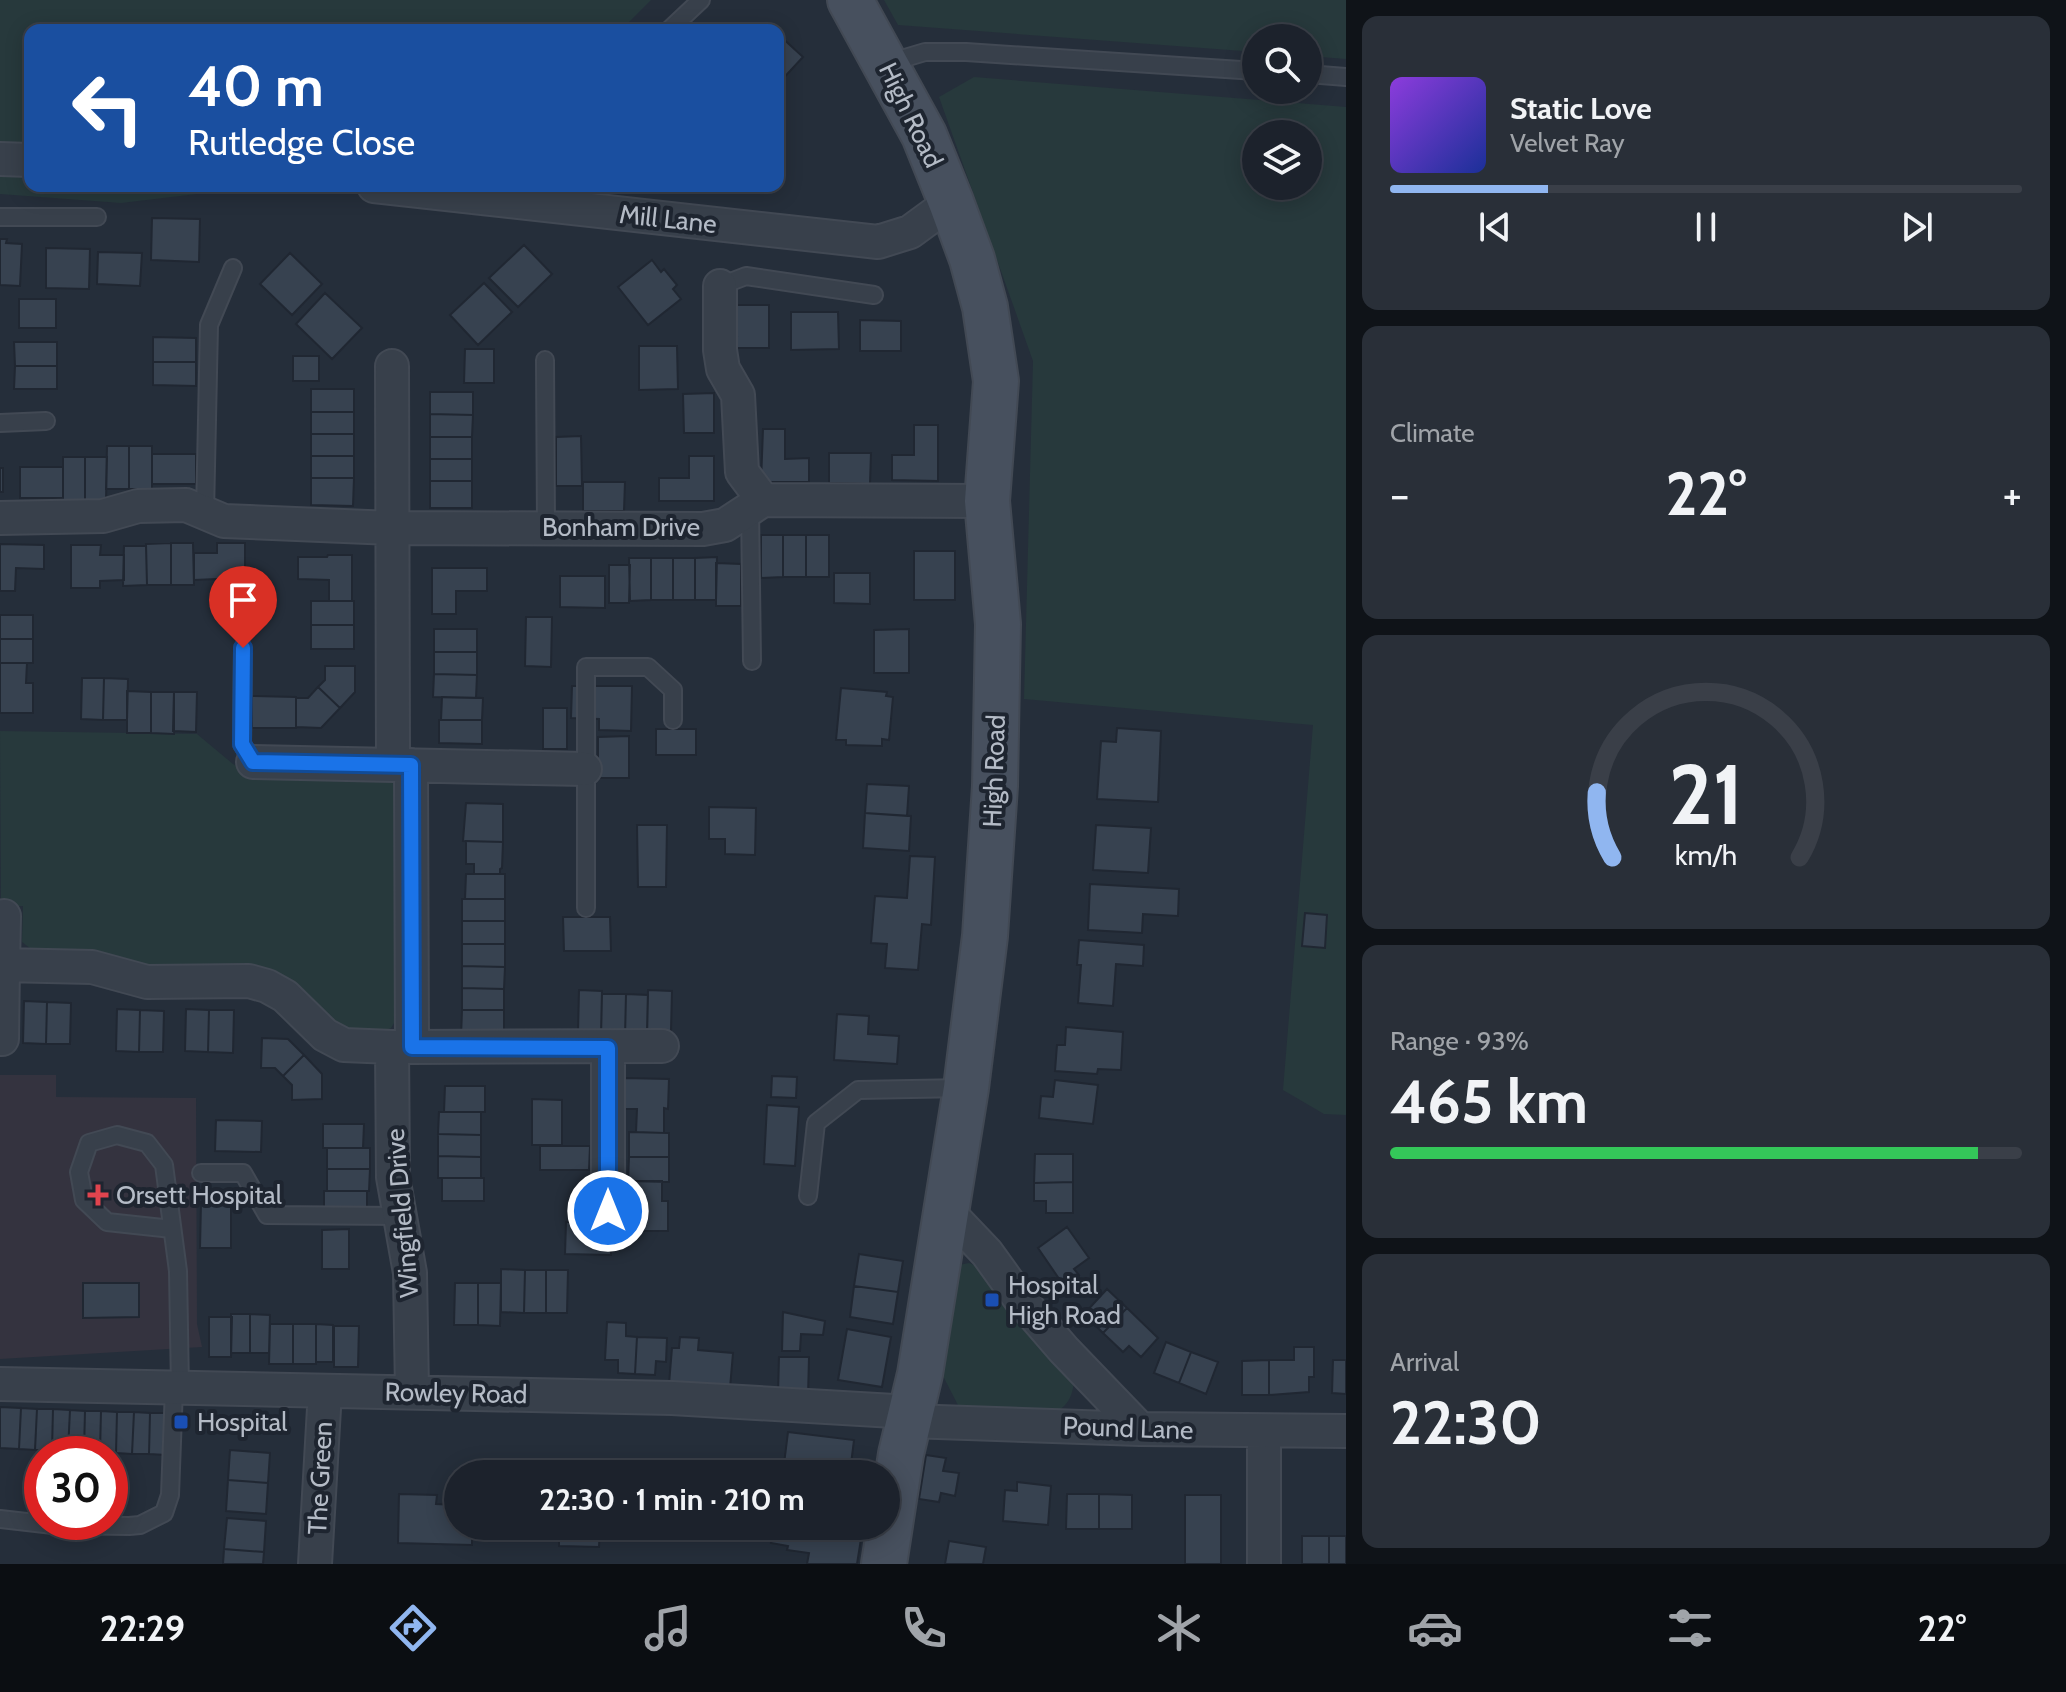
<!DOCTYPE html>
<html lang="en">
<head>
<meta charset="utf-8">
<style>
  :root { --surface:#1c222c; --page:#292f38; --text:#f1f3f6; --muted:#a0a4a9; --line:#3a3f48; --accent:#90b6f0 }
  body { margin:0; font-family:Cabin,sans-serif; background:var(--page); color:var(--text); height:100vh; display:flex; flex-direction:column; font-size:30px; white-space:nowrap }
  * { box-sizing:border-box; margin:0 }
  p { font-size:26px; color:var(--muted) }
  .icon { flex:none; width:44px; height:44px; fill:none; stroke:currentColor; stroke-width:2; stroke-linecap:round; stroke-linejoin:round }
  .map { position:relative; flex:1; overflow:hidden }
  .drawer { display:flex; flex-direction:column; gap:16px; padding:16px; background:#0f1318; width:720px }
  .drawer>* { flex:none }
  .guide { position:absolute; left:24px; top:24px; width:760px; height:168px; border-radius:16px; box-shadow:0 4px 20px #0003,0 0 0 2px var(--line); background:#1a4fa0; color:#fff; overflow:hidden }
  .controls { position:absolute; left:1242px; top:24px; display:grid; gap:16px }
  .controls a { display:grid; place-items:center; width:80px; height:80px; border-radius:50%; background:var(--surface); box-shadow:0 4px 20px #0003,0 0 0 2px var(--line); font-size:40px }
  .speed { position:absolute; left:24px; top:1436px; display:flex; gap:16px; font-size:40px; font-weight:700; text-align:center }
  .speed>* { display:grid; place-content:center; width:104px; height:104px; border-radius:50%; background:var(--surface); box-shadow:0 4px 20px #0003,0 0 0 2px var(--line); line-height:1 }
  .speed .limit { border:12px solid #d22; background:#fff; color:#111 }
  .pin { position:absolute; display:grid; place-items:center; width:68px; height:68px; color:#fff; margin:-82px -34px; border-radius:50% 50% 50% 0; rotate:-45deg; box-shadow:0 0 8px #0007 }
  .pin .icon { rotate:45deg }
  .me { position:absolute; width:88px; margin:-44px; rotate:0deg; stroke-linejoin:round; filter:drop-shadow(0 0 6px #0008) }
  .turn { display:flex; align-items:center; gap:28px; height:168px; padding:0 32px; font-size:36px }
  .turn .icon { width:104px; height:104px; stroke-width:2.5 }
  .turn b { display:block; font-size:56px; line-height:68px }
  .big { font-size:60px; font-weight:700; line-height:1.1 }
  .drawer .tile { flex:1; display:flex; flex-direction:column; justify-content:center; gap:12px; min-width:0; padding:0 28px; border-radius:16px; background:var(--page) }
  .drawer .dial { align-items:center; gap:0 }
  .dial svg { height:208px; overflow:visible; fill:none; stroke:var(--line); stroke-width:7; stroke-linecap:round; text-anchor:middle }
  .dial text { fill:var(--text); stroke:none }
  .song { display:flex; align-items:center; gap:24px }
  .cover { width:96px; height:96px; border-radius:12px; background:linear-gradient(135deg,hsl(270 70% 55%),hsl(230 70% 35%)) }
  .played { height:8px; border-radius:4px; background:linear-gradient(90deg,var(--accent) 25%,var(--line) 25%) }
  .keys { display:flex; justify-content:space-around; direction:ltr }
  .heat { display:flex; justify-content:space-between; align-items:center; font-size:44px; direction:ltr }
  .charge { height:12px; border-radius:6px; background:linear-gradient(90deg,#34c759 93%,var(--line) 0) }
  .trip { position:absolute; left:444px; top:1460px; width:456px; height:80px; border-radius:40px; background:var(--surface); box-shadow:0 4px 20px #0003,0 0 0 2px var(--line); font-weight:700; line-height:80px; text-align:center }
  .tab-bar { display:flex; height:128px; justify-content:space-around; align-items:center; background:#0b0e12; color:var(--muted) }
  .tab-bar .icon { width:56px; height:56px }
  .tab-bar .selected { color:var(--accent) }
  .tab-bar b { font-size:36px; color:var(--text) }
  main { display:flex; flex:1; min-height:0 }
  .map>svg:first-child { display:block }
  .medical { fill:#34333f }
  .green { fill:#27393c; fill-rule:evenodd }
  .building { fill:#374250; stroke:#202732; stroke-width:2 }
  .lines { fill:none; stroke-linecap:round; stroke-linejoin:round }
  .service-casing { stroke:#424954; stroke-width:20 }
  .minor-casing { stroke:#424954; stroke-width:36 }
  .secondary-casing { stroke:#424954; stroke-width:48 }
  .service { stroke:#38404b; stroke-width:16 }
  .minor { stroke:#38404b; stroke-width:32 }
  .secondary { stroke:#47505e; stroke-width:44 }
  .route-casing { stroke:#114b97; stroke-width:20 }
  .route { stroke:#1a73e8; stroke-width:14 }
  .health-dot { fill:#e0444e; stroke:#1e2530; stroke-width:3 }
  .transit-dot { fill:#1a4fb4; stroke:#1e2530; stroke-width:3 }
  .labels { text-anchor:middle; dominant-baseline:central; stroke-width:8; stroke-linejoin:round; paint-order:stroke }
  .street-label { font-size:26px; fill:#b4bbc6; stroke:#1e2530 }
  .poi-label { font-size:26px; fill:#b4bbc6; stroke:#1e2530; text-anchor:start }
</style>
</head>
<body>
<main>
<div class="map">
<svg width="1346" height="1564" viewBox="0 0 1346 1564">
  <rect width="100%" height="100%" fill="#252e3a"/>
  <!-- medical -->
  <path class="medical" d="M0,1075H56V1097L196,1098L197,1324L202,1347L0,1359Z"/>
  <!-- green -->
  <path class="green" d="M0,0H651L621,30H30V186H264L121,203L0,194Z
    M884,0H1346V59L1308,56V38H1256V52L898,25Z
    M974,77L1346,107V1115L1324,1114L1283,1090L1313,725L1024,699L1033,361L939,97ZM1256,134H1308V186H1256Z
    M0,731L197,734L233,764L251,774L375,773L392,782L401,797L399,1015L391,1028L380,1033L349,1034L289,988L144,974L43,958L22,942L23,906H1Z
    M969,1263L982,1268L1074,1382C1072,1397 1068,1406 1054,1413L960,1409L943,1376L959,1265Z"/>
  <!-- building -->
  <path class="building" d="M778,34L803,57L778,84Z
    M152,218L200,219L199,262L151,260Z
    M0,239H7L6,243L22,244L20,286L0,285Z
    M524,245L552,274L518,307L489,278Z
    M46,248L90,249L89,289L46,288Z
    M98,252L142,253L140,286L97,284Z
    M290,253L322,284L292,315L260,284Z
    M652,260L661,272L664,269L677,285L673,289L681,299L648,325L618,287Z
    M484,283L512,312L478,345L450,315Z
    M325,293L362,328L332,359L296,324Z
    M19,299H56V328H19Z
    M737,305H769V348H736L737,337H728L729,316H737Z
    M791,312H838L839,349L791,350Z
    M860,320L901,321V351H860Z
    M153,337L196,338V362H153Z
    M14,342H57V366H15Z
    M639,346H677L678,389L639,390Z
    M465,349H494V383H464Z
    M293,356H319V381H293Z
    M153,362H196V386L153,385Z
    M15,366H57V389H14Z
    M311,389H354V412H311Z
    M430,392H473V415L430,414Z
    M714,393V433H684L683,394Z
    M311,412H354V434H311Z
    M430,414L473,415L472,437H430Z
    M914,425H938V481L892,480V455H914Z
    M763,429H785V459L809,458V482H761Z
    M311,434H354V456H311Z
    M581,436L582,486H556V437Z
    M430,437H472V459H430Z
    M107,446H129V489H106Z
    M129,446H152V489H129Z
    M829,453H871L870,484L829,483Z
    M152,454H196V484H152Z
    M311,456H354V478H311Z
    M689,456H714V501H659V478H689Z
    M63,457H85V500H63Z
    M85,457H107L106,500H85Z
    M430,459H472V481H430Z
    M20,467H63V498H20Z
    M0,468H3V492H0Z
    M311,478H354L353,506L311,505Z
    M430,481H472V508H430Z
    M583,482H625L624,511H583Z
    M761,535H783V577L761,578Z
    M783,535H806V577H783Z
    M806,535H829V577H806Z
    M171,543H193L194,585H171Z
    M171,543V585H147L146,544Z
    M217,543H245V586H216V579L194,580V553H217Z
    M0,544L44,545V569L16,568L15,591H0Z
    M71,545H101L100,555H124V580L100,581V588H71Z
    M124,546H146L147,585L123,586Z
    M914,551H955V600H914Z
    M328,555H352V601H329V580L298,579V557H327Z
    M717,557L716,600H695V558Z
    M629,558H651V600L630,601Z
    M651,558H673V600H651Z
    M673,558H695V600H673Z
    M716,563L741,564V606H716Z
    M609,565H630L629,603H609Z
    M432,568H487V591H456V614H432Z
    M834,573H870V604L834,603Z
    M560,576H605V608L560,607Z
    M311,601H354V625H311Z
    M0,615H33V639H0Z
    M526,617H552L551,667L525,666Z
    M311,625H354V649H311Z
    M434,629H477V652H434Z
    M909,629V673H874V630Z
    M0,639H33V663H0Z
    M434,652H477V675L434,674Z
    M0,663H27L26,683H33V713H0Z
    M325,666H355V692L340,708L318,687L325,680Z
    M434,674L477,675L476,698L433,697Z
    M82,678H104L103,720L81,719Z
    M104,678L128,679L127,720H103Z
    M572,686H632L631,731L599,730V719L571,718Z
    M318,687L340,708L321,728L296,727V698H308Z
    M841,688L887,692L886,696L893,697L889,740L882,739V746L846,745V740H836Z
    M127,691L151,692V733H127Z
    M151,692H174V734L151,733Z
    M174,692H197L196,732L173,731Z
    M252,696L296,697V728H252Z
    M442,697L483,698L482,720H441Z
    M543,708H567V749H543Z
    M439,720H482V744L439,743Z
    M1117,728L1161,731L1158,802L1097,799L1101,741L1116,742Z
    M656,729H696V755H656Z
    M629,736V778H598V737Z
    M867,784L909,786L907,816L865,813Z
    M466,803L503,804V842L463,841Z
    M709,807L756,808L755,855L725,854V839H709Z
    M865,813L911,816L909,851L863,848Z
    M637,825H667L666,887H638Z
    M1096,825L1151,828L1148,873L1093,870Z
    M466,841L503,842L502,868L500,869V874H474V864H466Z
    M910,856L935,857L931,925L922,924L918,970L885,968L887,944L871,943L875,896L907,898Z
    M466,874H505V899H465Z
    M1090,884L1179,889L1178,916L1143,914L1142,933L1088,930Z
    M462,899H505V921H462Z
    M1305,913L1327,915L1325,948L1302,946Z
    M563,917H610L611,951H564Z
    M462,921H505V944H462Z
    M1079,940L1144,945L1143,966L1116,964L1113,1006L1078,1003L1081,965H1077Z
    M462,944H505V967L462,966Z
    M462,966L505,967L504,989L462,988Z
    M462,988L504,989V1010H462Z
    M579,990L602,991L601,1034L578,1033Z
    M648,990L672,991L671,1031H647Z
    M602,994H626L625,1037H601Z
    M626,994L648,995L647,1037H625Z
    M24,1001L47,1002L46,1044L23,1043Z
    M47,1002L71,1003L70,1044H46Z
    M117,1009L140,1010L139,1052L116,1051Z
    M186,1009L209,1010L208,1052L185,1051Z
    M140,1010L164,1011L163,1052H139Z
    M209,1010H234L233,1053L208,1052Z
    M462,1010H504V1038L461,1037Z
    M837,1014L869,1016L868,1034L899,1036L897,1064L834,1060Z
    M1066,1027L1123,1032L1121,1070L1098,1069L1097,1074L1055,1071L1057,1045H1065Z
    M262,1038L288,1039L304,1055L283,1076L275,1068H261Z
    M304,1055L322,1074V1099L292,1100V1085L283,1076Z
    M772,1076L797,1077L796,1098L771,1097Z
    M624,1078L669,1079L668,1109L664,1108V1133L636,1132L637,1109H624Z
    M1055,1080L1098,1085L1093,1124L1039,1118L1041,1096L1053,1097Z
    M445,1086H485V1112H444Z
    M532,1099L562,1100V1145H532Z
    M767,1105L799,1107L795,1166L764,1164Z
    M439,1112H481V1135L438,1134Z
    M216,1120L262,1121L261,1152L215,1151Z
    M323,1124H364L363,1148H323Z
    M629,1132L669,1133V1157H629Z
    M438,1134L481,1135V1157L438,1156Z
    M540,1146H590L589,1170H540Z
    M327,1148H370V1169H327Z
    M1035,1154H1073V1182L1034,1183Z
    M438,1156L481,1157V1178H438Z
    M629,1157H669V1182L628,1181Z
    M327,1169H370L369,1191H327Z
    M442,1178H484V1201H442Z
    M635,1181H662V1201H668V1231H625V1202H635Z
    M1073,1182V1213H1046V1201H1034V1183Z
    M324,1191H367V1214L324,1213Z
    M201,1202H231V1248H200Z
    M566,1222H611V1255L565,1254Z
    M1067,1227L1089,1258L1074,1269L1079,1275L1064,1286L1038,1248Z
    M349,1229V1269H322V1230Z
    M859,1254L903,1261L898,1292L854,1286Z
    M501,1269L525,1270L524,1313L501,1312Z
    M525,1270H546V1313H524Z
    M546,1270H568L567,1313H546Z
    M83,1283H139V1317L83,1318Z
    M455,1283H478V1325H454Z
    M478,1283H501L500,1326L478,1325Z
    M854,1286L898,1292L893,1324L850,1317Z
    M1107,1289L1127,1308L1103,1333L1084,1314Z
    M1127,1308L1158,1338L1141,1357L1129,1346L1123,1352L1103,1333Z
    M783,1312L825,1321L823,1335L801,1334L800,1351H782Z
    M231,1314H250V1353H231Z
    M250,1314L270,1315L269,1353H250Z
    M209,1317H232L231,1357H209Z
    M607,1322L626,1323V1336L637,1337L635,1374L618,1373V1360H605Z
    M270,1324H293V1364H269Z
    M293,1324H316V1364H293Z
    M316,1324L333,1325V1362H316Z
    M334,1326H359L358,1367H334Z
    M847,1329L891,1337L882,1387L838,1380Z
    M637,1337L667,1338L666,1362L656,1361L655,1375L635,1374Z
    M680,1337L699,1338L698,1350L733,1353L730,1388L669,1384L672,1348H679Z
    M1166,1342L1191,1352L1179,1383L1154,1373Z
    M1294,1347H1314V1377H1309V1392L1269,1395V1360H1294Z
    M1191,1352L1218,1362L1206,1394L1179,1383Z
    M779,1357H809L808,1397L778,1395Z
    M1269,1360V1395H1242V1361Z
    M1333,1360H1346V1394L1332,1393Z
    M0,1407L21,1408L19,1449L0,1448Z
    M21,1408L37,1409L35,1450L19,1449Z
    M37,1409H53L52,1450H35Z
    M53,1409L70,1410L68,1451L52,1450Z
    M70,1410L85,1411L84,1452L68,1451Z
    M85,1411H101L100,1452H84Z
    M101,1411L117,1412L116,1453L100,1452Z
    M117,1412H134L132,1454L116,1453Z
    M134,1412L150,1413L149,1454H132Z
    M150,1413H167L166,1455L149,1454Z
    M788,1432L854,1440L850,1472L829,1469V1474H804L805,1466L784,1464Z
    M230,1450L270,1453L268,1483L228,1480Z
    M926,1455L946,1458L943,1471L959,1473L955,1496L941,1493L939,1502L919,1499Z
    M561,1464L601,1465V1474H561Z
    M228,1480L268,1483L266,1514L226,1511Z
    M1017,1482L1051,1486L1048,1525L1003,1521L1005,1490L1017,1491Z
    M399,1494L437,1495L436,1504L458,1505V1526H472V1545L398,1543Z
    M1067,1494H1099V1529H1066Z
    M1099,1494L1132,1495V1529H1099Z
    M1185,1495H1221V1564H1185Z
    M227,1518L266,1521L264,1552L224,1549Z
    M559,1526H600L599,1547L559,1546Z
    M774,1526L861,1539L857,1564H807L809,1553L787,1550L788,1546L771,1543Z
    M1302,1536H1329V1564H1302Z
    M1329,1536H1346V1564H1329Z
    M949,1541L986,1547L983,1564H945Z
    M224,1549L264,1552L263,1564H223Z"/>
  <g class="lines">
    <!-- service casing -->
    <g class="service-casing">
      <path id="service" d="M669,30L701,0
        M888,63L925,52H966L1256,71
        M1308,74L1346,77
        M0,217H97
        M720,286L746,276L874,295
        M545,360L546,528
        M0,423L46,421
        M750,508L752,661
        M205,514L209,325L233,268
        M243,648L242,744L253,762
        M586,908V667H648L673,690V720
        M201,1173H243L267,1215L400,1216
        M808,1196L816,1123L858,1090L965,1088
        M172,1229L107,1222L84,1200L79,1172L89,1143L117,1135L147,1143L164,1165L178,1271L180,1388
        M0,1519L53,1525L129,1526L140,1525L164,1513L170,1495L174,1388"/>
    </g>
    <!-- minor casing -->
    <g class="minor-casing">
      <path id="minor" d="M0,159L30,160
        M374,186L878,242L910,232L951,202
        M720,286V350L723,369L738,395L742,472L763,500
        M392,366L393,765
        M0,518L103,516L138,506L186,505L224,521L392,528L703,529L725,525L763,500L987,501
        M253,762L585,769
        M411,765L412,1047H392L393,1177L410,1273L412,1391
        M4,916L3,965L92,967L147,982L249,981L267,986L285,996L325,1035L344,1045L392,1047
        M2,1039L3,965
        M412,1047L662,1046
        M608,1048V1211
        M946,1210L987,1253L1020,1299L1064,1350L1140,1429
        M0,1384L672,1398L911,1412
        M909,1421L1140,1429L1346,1431
        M1264,1431V1564
        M315,1564L325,1391"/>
    </g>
    <!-- secondary casing -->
    <g class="secondary-casing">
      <path id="secondary" d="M850,0L924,135L951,202L972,259L985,307L996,381L987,501L998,624L995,786L985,936L966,1088L920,1374L901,1454L884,1564"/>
    </g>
    <!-- service -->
    <use href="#service" class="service"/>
    <!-- minor -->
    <use href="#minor" class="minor"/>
    <!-- secondary -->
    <use href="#secondary" class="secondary"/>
  </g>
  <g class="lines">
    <!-- route casing -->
    <g class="route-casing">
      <path id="route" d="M243,648L242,744L253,762L411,765L412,1047L608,1048V1211"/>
    </g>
    <!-- route -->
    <use href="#route" class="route"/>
  </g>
  <!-- markers -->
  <path class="health-dot" d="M94 1183h8v8h8v8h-8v8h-8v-8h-8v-8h8z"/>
  <g class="transit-dot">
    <rect x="984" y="1292" width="16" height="16" rx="4"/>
    <rect x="173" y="1414" width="16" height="16" rx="4"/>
  </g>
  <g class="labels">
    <!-- street labels -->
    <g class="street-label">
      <text transform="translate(911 115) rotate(64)">High Road</text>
      <text transform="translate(668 219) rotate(6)">Mill Lane</text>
      <text x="621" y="527">Bonham Drive</text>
      <text transform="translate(994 771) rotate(-88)">High Road</text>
      <text transform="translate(402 1213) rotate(-95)">Wingfield Drive</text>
      <text transform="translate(456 1393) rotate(1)">Rowley Road</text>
      <text transform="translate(1128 1428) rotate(2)">Pound Lane</text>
      <text transform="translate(320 1478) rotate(-87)">The Green</text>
    </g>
    <!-- poi labels -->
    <g class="poi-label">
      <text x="116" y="1195">Orsett Hospital</text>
      <text x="1008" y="1285">Hospital<tspan x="1008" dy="30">High Road</tspan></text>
      <text x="197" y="1422">Hospital</text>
    </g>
  </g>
</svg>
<div class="controls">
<a><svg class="icon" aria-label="search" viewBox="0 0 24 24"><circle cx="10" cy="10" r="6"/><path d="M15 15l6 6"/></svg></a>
<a><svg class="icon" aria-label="layers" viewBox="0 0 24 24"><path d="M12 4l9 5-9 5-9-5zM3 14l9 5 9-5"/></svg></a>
</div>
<div class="speed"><div class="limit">30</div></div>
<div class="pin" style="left:243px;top:648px;background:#d93025"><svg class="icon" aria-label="arrive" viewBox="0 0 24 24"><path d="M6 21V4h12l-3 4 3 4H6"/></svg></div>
<svg class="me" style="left:608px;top:1211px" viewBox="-20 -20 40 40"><circle r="17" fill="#1a73e8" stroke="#fff" stroke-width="3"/><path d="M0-11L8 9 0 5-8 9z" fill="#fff"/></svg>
<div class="trip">22:30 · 1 min · 210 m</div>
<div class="guide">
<div class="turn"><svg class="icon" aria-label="left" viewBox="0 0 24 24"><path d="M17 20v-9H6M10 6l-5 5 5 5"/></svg><div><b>40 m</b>Rutledge Close</div></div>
</div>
</div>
<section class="drawer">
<div class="tile">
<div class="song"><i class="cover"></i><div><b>Static Love</b><p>Velvet Ray</p></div></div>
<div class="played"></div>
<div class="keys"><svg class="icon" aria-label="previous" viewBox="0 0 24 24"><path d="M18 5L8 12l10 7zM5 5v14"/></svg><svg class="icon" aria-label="pause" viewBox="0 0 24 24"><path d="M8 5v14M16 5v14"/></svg><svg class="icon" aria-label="next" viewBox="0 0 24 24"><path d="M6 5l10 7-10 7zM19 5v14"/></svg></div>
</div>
<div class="tile"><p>Climate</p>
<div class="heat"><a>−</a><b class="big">22°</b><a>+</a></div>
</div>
<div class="tile dial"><svg viewBox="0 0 100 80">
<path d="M14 69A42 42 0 1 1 86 69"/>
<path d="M14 69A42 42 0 0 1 8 44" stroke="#90b6f0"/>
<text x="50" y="56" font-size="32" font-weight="700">21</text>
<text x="50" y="72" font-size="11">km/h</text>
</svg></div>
<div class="tile"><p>Range · 93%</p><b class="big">465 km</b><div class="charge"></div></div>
<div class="tile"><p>Arrival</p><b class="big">22:30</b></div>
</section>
</main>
<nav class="tab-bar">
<b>22:29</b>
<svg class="icon selected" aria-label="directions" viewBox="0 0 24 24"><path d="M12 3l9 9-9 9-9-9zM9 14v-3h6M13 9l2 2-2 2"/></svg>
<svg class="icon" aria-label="music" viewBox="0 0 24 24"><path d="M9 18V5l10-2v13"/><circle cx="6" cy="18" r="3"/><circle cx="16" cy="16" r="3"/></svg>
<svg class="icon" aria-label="phone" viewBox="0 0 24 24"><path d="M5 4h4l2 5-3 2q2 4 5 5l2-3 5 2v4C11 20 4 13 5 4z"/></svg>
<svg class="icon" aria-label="climate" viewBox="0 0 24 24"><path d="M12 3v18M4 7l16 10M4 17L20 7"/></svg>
<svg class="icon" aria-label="car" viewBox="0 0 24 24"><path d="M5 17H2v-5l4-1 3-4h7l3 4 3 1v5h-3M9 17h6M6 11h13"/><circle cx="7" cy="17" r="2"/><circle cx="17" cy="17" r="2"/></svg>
<svg class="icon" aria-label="filters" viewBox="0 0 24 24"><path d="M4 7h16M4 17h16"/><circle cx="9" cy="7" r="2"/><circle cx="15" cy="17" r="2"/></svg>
<b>22°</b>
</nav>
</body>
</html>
